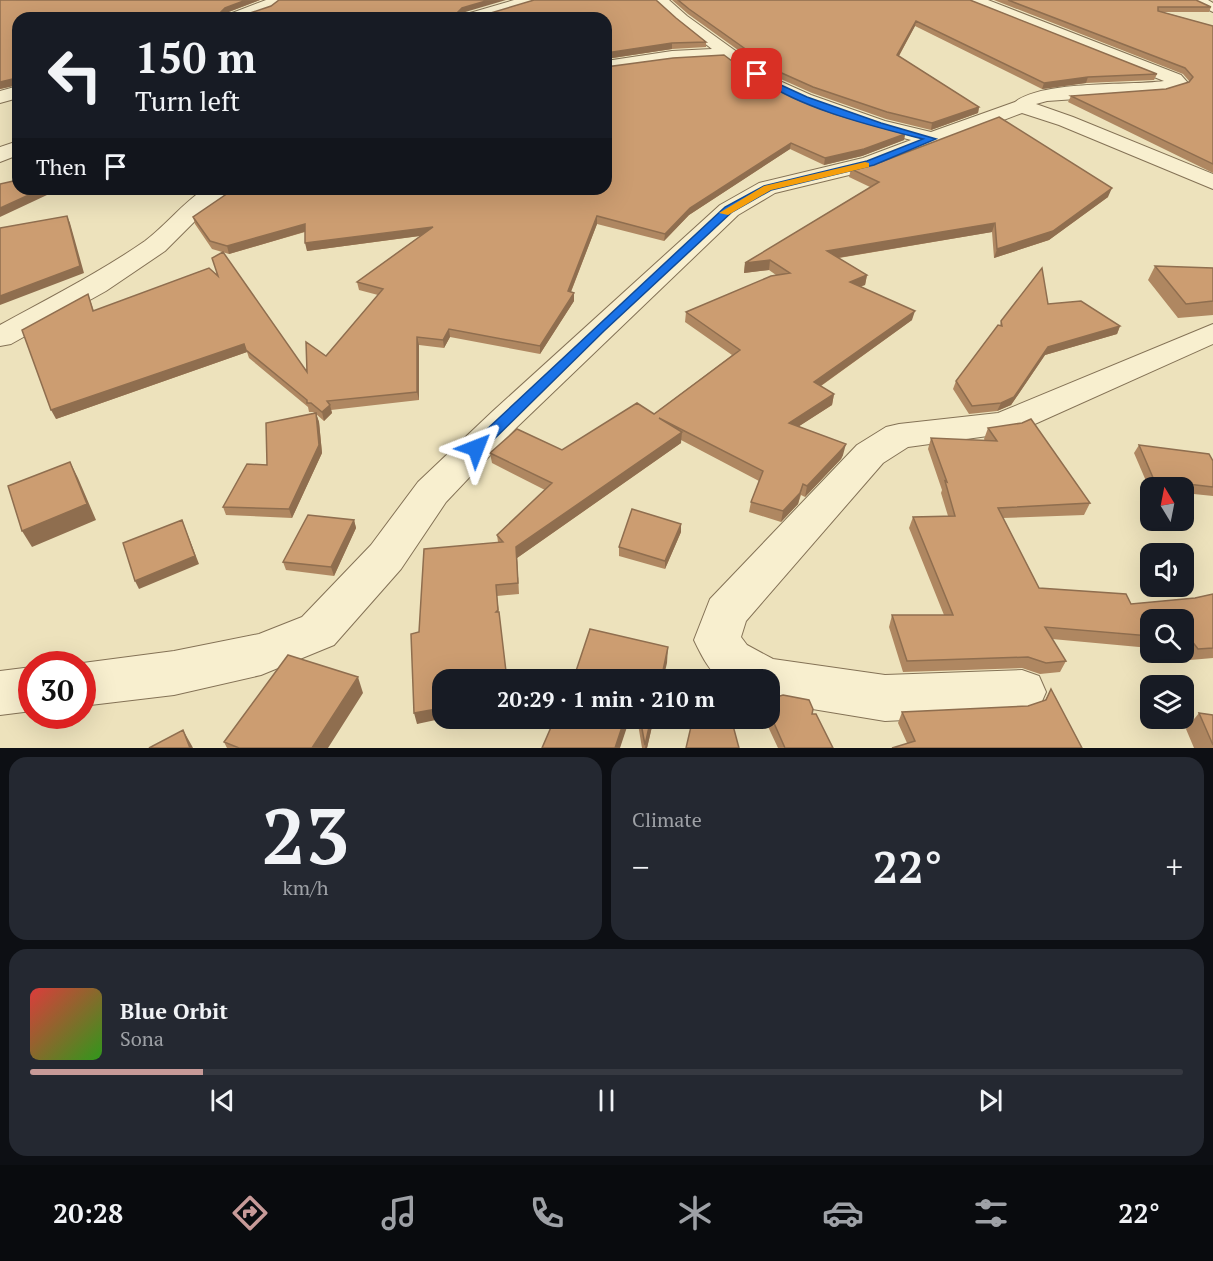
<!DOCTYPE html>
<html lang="en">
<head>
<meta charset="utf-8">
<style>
  :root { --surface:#171b24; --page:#242831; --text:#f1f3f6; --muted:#9ea1a6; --line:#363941; --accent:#c79a98 }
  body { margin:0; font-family:"PT Serif",serif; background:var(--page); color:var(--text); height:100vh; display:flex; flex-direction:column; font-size:22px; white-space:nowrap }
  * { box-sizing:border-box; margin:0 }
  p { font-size:20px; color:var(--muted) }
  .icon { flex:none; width:33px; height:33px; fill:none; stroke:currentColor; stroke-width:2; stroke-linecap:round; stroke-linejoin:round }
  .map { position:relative; height:748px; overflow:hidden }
  .drawer { display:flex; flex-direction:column; gap:9px; padding:9px; background:#0d0f14; flex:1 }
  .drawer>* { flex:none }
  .top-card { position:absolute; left:12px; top:12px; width:600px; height:183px; border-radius:18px; box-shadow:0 6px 24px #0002; background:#171b24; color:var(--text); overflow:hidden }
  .needle { width:39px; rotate:350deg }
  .buttons { position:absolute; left:1140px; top:477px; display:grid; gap:12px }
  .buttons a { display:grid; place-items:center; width:54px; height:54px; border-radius:12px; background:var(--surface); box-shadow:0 6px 24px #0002; font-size:30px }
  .speed { position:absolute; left:18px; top:651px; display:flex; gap:12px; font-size:30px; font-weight:700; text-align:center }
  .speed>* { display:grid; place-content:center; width:78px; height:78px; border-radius:50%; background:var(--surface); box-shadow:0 6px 24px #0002; line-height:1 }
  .speed .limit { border:9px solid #d22; background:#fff; color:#111 }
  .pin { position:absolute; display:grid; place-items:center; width:51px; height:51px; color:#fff; margin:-26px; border-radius:12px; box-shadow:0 3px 9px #0006 }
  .me { position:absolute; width:66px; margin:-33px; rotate:45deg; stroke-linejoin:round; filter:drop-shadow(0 0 4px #0008) }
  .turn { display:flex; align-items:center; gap:21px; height:126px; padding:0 24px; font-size:27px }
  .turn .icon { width:78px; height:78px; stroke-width:2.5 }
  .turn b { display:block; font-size:42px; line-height:51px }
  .then { display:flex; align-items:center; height:57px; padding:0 24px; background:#0003; gap:12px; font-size:22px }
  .big { font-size:45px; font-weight:700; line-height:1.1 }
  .drawer .widget { flex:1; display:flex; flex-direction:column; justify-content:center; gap:9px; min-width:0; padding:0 21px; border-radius:18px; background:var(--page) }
  .drawer .dial { align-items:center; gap:0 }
  .dial b { font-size:78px; line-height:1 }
  .song { display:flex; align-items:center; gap:18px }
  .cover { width:72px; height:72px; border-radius:9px; background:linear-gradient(135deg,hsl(0 70% 55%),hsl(110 70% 35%)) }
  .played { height:6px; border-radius:3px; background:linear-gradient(90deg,var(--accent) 15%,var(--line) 15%) }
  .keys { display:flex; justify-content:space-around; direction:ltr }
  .heat { display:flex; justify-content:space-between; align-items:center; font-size:33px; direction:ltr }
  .drawer .tiles { flex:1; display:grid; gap:9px; grid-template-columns:1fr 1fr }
  .widget:last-child { grid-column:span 2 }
  .trip { position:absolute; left:432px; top:669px; width:348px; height:60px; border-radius:18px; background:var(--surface); box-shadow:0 6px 24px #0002; font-weight:700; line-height:60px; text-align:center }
  .tab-bar { display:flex; height:96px; justify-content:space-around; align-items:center; background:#090b0e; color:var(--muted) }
  .tab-bar .icon { width:42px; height:42px }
  .tab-bar .active { color:var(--accent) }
  .tab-bar b { font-size:27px; color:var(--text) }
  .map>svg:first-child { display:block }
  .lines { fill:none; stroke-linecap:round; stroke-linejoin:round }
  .minor-casing { stroke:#847256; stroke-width:2 }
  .minor { fill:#f8efcf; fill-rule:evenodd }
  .wall { fill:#af8761 }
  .shaded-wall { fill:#8f6e4f }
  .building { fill:#cc9d71; stroke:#8f6e4f; stroke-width:1.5 }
  .route { fill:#1a73e8; stroke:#114b97; stroke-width:1.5 }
  .slow { fill:#f59e0b }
</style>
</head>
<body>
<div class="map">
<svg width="1213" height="748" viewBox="0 0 1213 748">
  <rect width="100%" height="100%" fill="#ede2bc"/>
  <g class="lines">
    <!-- minor casing -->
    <g class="minor-casing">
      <path id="minor" d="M266,0H283C269,16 244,18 224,18L227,15Z
        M514,0H536L534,3L484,18H460L463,15Z
        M654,0H669L687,16L773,78L811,95L885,121L931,132L1015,102C1044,80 1126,86 1164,81L970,3L968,0H988L1181,75L1188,83L1185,87L1163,93L1047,101L1036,104L1073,117L1213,174V189L1059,125L1022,113L878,168L775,193L738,215L517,427L446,502L401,569L334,645L261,675L174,695L82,706V664H75L174,651L259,634L302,617L371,545L418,482L493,411L720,205L759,183L863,158L911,140C861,127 806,112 761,86C748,79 736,67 724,58L672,61L606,71V61L672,51L712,49L677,22Z
        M1189,0H1208L1213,3V12Z
        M18,86V98L0,103V91Z
        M18,141V155L0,162V147Z
        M204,189H232L206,210L165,251L106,291L11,344L0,346V325C49,298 99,273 145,241C166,225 182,204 204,189Z
        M1213,324V344L1017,432L908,447L883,463L746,621L741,637L747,645L773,659L885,675L1022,670L1039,676L1046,692L1039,708L1022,714L885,721L770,702V680C720,680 717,688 694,640L710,599L857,445L886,427L899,424L998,413Z
        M32,667V711L0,715V671Z"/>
    </g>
    <!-- minor -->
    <use href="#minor" class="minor"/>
  </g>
  <!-- wall -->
  <path class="wall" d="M0,0H260L226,13L224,15L462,13L460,15L676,18L706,42V47L672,49L606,59V18H18V89L17,85L0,89Z
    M672,0H970L1157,74L1154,80L1086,83L1042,89L915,26L899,56L979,107L978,113L931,130L886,119L812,93L774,76L688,14Z
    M994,0H1196L1211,7L1209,12H1163L1213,26V173L1068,102L1071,96L1166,89L1190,82L1183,74Z
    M756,79L796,99L834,114L905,134L904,140L862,156L824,165L790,149L689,215L664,241L597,224L571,292L574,301L540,354L450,337L444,348L419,345V400L331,410L332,413L324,421L316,414L319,422L322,453L292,518L226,515L223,507L267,465L316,414L313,412H309L308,407L249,358L247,352L56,419L88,294L94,311L209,268L307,372L326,356L378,295L359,290L357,282L420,236L307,251L305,232L229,254L212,249L195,224L193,217Z
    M851,169L1108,197L1049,240L994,258L992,232L839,258L867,275L865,285L861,286L912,320L821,386L834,394L832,405L799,426L843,455L841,459L805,497L801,495L798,504L781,522L749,512L751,502L759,481L681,440V443L517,558L519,594L497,596L507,680L417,724L419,632L498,542L497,535L545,490L492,463L490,453L562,450L654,414L732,355L685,322L686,312L776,275L769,270L744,273L745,263L870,187L849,177Z
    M1155,266L1213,268V315L1178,318L1148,280Z
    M1048,304L1120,326L1117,334L1045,355L1011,405L997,411L969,414L953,389L956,381L1000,326L1001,321Z
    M988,428L1090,503L1084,515L1003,518L1039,588L1131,604L1195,598L1213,594V658L1190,660L1184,652V620H1150V648L1052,639L1066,661L1060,672L1040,674L1022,668L903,672L889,627L892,615H944L909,528L913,517L948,516L941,493L942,490L928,449L931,438L985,441L984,439Z
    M1139,445L1213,461V496L1184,493V488H1149L1134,453Z
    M354,520L356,528L334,576L286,570L283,562Z
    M681,532L665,569L619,556V547Z
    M1051,689L1082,748L907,743L898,723L902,712L1028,706L1045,700Z
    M770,699L812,714L833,748H778L764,718H770Z
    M1199,713L1213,715V748H1194L1186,729Z
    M637,718H654L647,748H642Z
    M224,742L239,748H227Z"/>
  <!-- shaded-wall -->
  <path class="shaded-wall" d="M246,0H260L226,13L222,18L220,13L225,8Z
    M489,0H506L462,13L458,18L457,13L462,8Z
    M916,21L915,26L896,61L897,55Z
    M672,43V49L606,59V53Z
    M1088,77L1086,83L1042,89L1044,83Z
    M17,78L18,85L0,89V82Z
    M979,107L978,113L931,130L932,123Z
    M905,134L904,140L862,156L824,165L825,158Z
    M791,143L790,149L689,215L664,241L665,234L690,208Z
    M1112,188L1108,197L1049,240L994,258L997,249Z
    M42,189H46L47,195L0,217V208Z
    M67,216L70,223L84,273L0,305V296Z
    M597,216V224L568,299V291Z
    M995,223L992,232L825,260L827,251Z
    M305,224L307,231L229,254L227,246Z
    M433,227L434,234L307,251L305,243Z
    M770,260L769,270L744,273L745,263Z
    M867,275L865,285L848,291L850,282Z
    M574,293V301L540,354V346Z
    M915,311L912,320L812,392L814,382Z
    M1120,326L1117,334L1045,355L1011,405L997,411L1001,403L1048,347Z
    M449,329L450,337L444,348L443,340Z
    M417,337L419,345V400L417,392Z
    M244,344L247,352L56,419L51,410Z
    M834,394L832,405L787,434L789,423Z
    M330,405L332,413L324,421L322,412Z
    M316,413L319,422L322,453L292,518L289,509Z
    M682,432L681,443L517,558L519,594L516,547Z
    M846,444L843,455L841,459L805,497L807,486Z
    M70,462L78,478L96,520L32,547L22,531Z
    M803,484L798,504L781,522L783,511Z
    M182,520L199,564L139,589L135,581Z
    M354,520L356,528L334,576L331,567Z
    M681,524V532L665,569V561Z
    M668,647L667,663L663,680H661Z
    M358,677L363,693L328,748H312Z
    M442,708V718H445L417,724L414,713Z
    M625,718H630L620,748H615Z
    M651,718H654L647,748H645Z
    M183,730L192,746L193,748H190Z"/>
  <!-- building -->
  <path class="building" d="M0,0H246L225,8L220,13L223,15L247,14L271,6L279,0H489L462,8L457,13L459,15H484L534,0H656L676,18L706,42L672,43L606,53V18H18V89L17,78L0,82Z
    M678,0H970L1157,74L1088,77L1044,83L916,21L897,55L979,107L932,123L887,112L813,87L775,70L689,9Z
    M1008,0H1196L1211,7H1158V11L1213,26V164L1071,96L1166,89L1189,82L1193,77L1185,68Z
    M724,55L756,79L796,99L834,114L905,134L864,149L825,158L791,143L690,208L665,234L597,216L568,291L574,293L540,346L449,329L443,340L417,337V392L327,401L330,405L322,412L311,403H307V400L246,350L244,344L51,410L22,330L88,294L93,311L209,268L218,276L212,258L223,252L307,372L306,342L326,356L383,289L357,282L433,227L305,243V224L227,246L210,241L193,217L234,189H606V67L673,58Z
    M999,117L1112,188L1053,231L997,249L995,223L827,251L867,275L850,282L915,311L814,382L834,394L789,423L846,444L843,448L807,486L803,484L800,493L783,511L751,502L763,471L659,418L682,432L516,547L518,583L496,585L498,610L496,612H499L507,680H442V708L414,713L411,634L419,632L424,549L503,542L497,535L552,483L490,453L517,429L562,450L637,403L654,414L740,350L686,312L771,276L790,273L770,260L745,263L879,182L851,169L881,162Z
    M18,180V189H42L0,208V184Z
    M67,216L80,266L0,296V228Z
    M1155,266L1213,268V301L1186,304Z
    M1042,268L1048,304L1081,301L1120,326L1048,347L1014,397L1001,403L972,406L956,381L998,325L1002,326L1001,321Z
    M316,413L319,445L289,509L223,507L247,464L267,465L266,423Z
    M1031,419L1090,503L998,508L1039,588L1126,594L1131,604L1195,598L1213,594V648L1198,649L1191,640L1184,639V620H1150V636L1045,627L1066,661L1046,663L1028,657L907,661L892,615H953L913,517L955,516L945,481L947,482L931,438L997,441L988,428L1022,423Z
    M1139,445L1209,454L1213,461V487L1154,480Z
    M70,462L87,504L22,531L8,486Z
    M632,509L681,524L665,561L619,547Z
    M308,515L354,520L331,567L283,562Z
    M182,520L195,556L135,581L123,543Z
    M590,629L668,647L661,680H573Z
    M288,655L358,677L312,748H239L224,742Z
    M1051,689L1082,748H892L915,741L902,712L1028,706L1046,700Z
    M783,695L809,700L813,709L812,714H816L833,748H785L770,714V699Z
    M1199,713L1213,715V745Z
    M555,718H625L615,748H542Z
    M640,718H651L645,745Z
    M693,718H731L739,748H686Z
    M183,730L190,748H149Z"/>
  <!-- route -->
  <path class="route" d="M754,72H760L770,80L807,97L881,123L936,139L874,165L771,190L732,212L604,331L481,452H470L468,448L470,445L725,207L764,186L867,161L923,139C872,126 797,108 754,75Z"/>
  <!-- slow -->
  <path class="slow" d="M865,162L869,163V167L771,190L728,215L719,213L764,186Z"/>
</svg>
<div class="buttons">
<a><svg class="needle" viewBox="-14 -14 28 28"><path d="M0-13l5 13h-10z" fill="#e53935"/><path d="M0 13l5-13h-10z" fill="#9ea1a6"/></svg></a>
<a><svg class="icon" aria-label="sound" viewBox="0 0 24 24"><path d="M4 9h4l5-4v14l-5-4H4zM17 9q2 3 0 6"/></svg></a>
<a><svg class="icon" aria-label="search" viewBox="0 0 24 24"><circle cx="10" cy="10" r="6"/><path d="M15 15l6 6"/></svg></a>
<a><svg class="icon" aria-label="layers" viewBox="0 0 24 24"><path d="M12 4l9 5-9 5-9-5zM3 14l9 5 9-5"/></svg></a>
</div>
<div class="speed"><div class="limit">30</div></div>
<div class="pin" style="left:757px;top:74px;background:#d93025"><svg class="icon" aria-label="arrive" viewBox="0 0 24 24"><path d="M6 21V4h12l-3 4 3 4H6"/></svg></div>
<svg class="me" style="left:476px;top:448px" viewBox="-20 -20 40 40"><path d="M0-17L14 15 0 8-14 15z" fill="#1a73e8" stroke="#fff" stroke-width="4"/></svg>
<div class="trip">20:29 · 1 min · 210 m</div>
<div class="top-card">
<div class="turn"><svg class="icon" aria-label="left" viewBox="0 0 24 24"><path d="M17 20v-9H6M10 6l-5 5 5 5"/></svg><div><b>150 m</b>Turn left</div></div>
<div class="then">Then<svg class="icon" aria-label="arrive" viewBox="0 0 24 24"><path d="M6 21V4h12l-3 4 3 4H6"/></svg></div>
</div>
</div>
<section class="drawer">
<div class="tiles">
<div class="widget dial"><b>23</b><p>km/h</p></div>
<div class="widget"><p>Climate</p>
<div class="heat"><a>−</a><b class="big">22°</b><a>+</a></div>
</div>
<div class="widget">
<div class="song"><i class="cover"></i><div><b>Blue Orbit</b><p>Sona</p></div></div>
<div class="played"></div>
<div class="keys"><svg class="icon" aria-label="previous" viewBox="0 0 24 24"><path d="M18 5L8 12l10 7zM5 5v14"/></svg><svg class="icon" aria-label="pause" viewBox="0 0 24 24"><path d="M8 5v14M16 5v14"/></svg><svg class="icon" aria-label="next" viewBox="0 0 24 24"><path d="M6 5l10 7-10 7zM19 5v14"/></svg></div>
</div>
</div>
</section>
<nav class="tab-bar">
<b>20:28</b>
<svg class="icon active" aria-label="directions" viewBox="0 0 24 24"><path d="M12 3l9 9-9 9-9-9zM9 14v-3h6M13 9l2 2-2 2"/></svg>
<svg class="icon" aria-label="music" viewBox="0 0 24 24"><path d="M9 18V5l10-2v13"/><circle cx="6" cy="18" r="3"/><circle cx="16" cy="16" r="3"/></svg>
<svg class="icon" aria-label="phone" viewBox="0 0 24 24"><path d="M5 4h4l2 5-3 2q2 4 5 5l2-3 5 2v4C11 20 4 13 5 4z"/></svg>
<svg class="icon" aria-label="climate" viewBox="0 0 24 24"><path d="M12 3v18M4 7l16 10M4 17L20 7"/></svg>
<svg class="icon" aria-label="car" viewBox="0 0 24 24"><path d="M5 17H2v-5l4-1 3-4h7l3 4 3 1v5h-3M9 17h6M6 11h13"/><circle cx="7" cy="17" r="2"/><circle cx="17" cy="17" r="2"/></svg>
<svg class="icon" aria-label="filters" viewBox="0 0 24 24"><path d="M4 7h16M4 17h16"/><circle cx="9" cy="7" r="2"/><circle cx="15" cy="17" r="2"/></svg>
<b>22°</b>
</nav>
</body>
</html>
